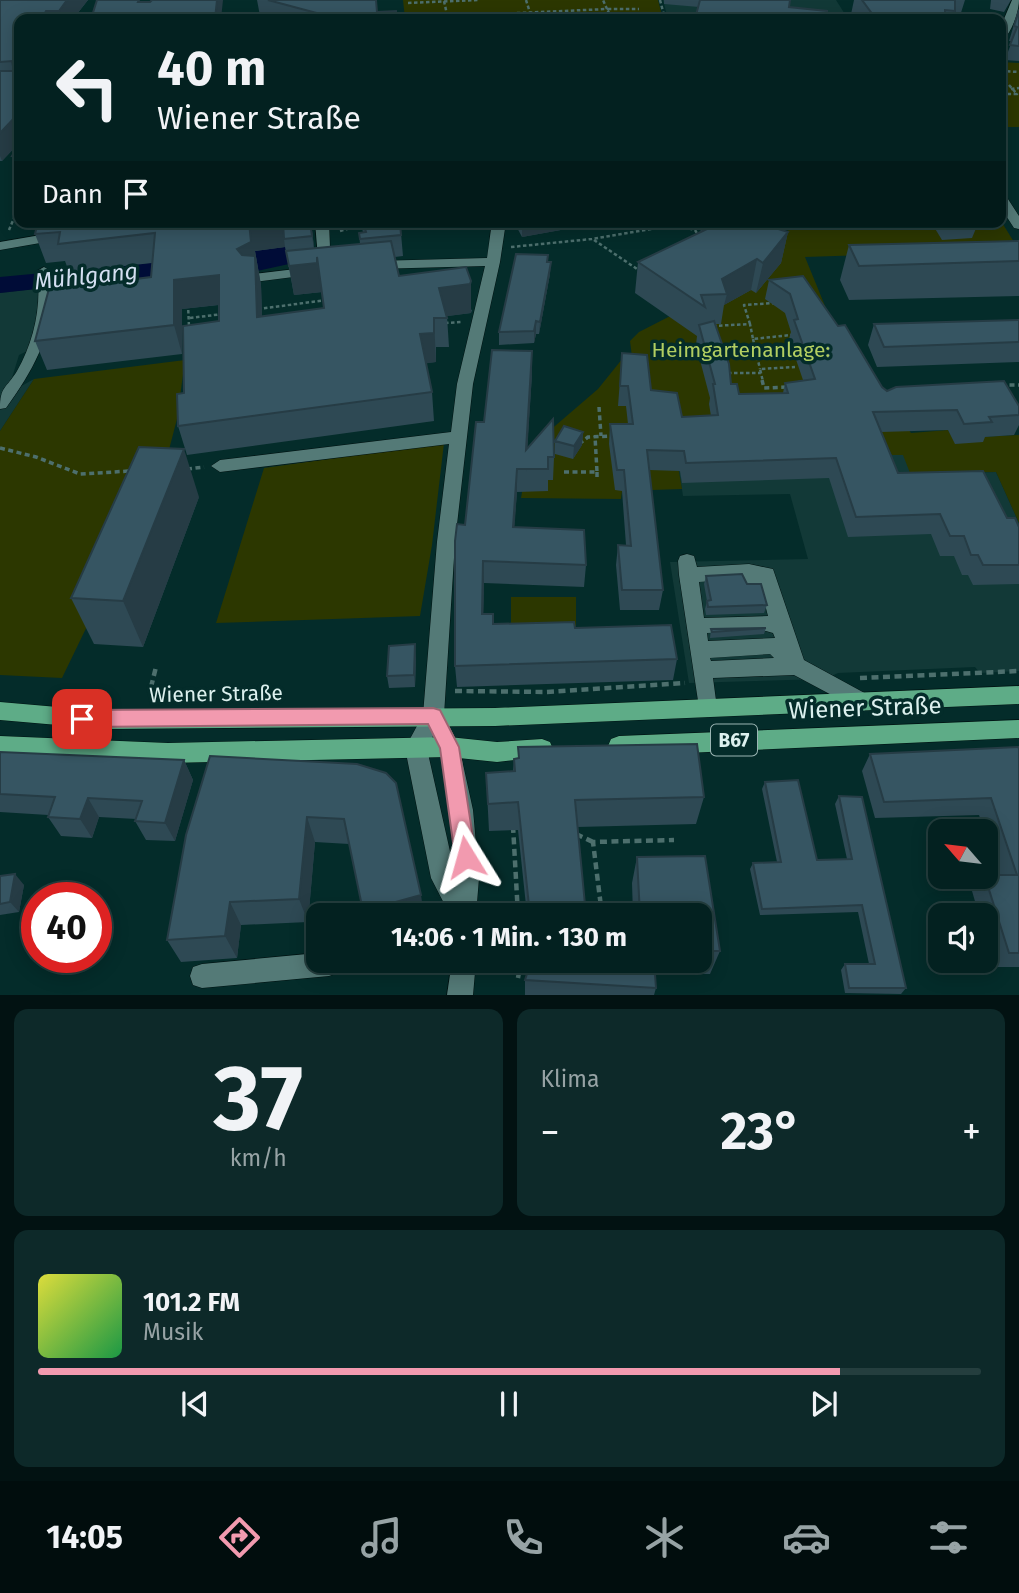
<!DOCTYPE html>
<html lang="de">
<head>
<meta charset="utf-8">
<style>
  :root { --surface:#032120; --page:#0d2929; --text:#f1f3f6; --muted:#97a3a5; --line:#243e3e; --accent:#f29aaf }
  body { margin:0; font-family:"Fira Sans",sans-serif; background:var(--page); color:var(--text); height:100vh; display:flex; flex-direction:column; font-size:26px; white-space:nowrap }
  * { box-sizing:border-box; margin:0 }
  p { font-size:23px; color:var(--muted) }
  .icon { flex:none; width:38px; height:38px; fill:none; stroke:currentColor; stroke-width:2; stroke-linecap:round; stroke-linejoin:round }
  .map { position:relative; height:995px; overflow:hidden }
  .side { display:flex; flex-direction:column; gap:14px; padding:14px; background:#021212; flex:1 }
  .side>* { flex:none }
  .guide { position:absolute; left:14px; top:14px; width:992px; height:214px; border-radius:14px; box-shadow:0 4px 18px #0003,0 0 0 2px var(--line); background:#032120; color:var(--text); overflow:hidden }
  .needle { width:46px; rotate:298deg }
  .buttons { position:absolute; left:928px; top:819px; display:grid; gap:14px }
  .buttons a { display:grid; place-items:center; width:70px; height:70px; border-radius:14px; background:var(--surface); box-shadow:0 4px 18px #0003,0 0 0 2px var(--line); font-size:35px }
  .speed { position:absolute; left:21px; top:882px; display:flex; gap:14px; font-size:35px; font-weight:700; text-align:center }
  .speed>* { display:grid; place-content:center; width:91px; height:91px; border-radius:50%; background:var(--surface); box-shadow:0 4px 18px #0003,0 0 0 2px var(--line); line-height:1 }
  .speed .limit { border:10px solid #d22; background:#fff; color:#111 }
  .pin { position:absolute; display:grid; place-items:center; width:60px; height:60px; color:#fff; margin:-30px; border-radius:14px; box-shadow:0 4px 10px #0006 }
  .me { position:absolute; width:77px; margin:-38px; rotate:352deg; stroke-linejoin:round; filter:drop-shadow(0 0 5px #0008) }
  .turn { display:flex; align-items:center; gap:24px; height:147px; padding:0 28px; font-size:32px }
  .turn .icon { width:91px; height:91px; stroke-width:2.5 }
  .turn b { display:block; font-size:49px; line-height:60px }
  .then { display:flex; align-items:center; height:66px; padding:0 28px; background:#0003; gap:14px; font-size:26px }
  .big { font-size:52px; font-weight:700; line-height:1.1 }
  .side .tile { flex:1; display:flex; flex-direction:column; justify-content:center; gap:10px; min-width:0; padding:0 24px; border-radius:14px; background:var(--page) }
  .side .dial { align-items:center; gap:0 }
  .dial b { font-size:91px; line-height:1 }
  .song { display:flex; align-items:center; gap:21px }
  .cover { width:84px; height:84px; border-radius:10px; background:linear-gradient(135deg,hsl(60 70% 55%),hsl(140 70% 35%)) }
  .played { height:7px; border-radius:4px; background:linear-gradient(90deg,var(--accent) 85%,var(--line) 85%) }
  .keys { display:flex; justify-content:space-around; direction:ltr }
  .heat { display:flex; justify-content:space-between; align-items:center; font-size:38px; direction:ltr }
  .side .tiles { flex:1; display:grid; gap:14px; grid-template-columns:1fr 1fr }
  .tile:last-child { grid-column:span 2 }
  .trip { position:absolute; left:306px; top:903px; width:406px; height:70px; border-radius:14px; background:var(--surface); box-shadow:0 4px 18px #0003,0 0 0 2px var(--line); font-weight:700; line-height:70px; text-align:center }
  .tabs { display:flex; height:112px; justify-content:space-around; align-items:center; background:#010d0d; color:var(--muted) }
  .tabs .icon { width:49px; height:49px }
  .tabs .on { color:var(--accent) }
  .tabs b { font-size:32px; color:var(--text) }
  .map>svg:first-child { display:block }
  .built { fill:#123937 }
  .green { fill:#2c3700 }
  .water { fill:#000c37 }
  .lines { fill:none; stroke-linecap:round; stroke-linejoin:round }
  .minor-casing { stroke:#001312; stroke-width:1 }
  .major-casing { stroke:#001312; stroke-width:1 }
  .path-far2 { stroke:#4d6f6d; stroke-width:2.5; stroke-dasharray:3.5 2.5; stroke-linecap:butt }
  .path-far1 { stroke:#4d6f6d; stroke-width:3.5; stroke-dasharray:5 3.5; stroke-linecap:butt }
  .path { stroke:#4d6f6d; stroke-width:4.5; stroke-dasharray:7 4.5; stroke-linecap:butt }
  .minor { fill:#547a77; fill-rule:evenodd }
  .major { fill:#5eac87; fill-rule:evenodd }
  .wall { fill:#2e4954; fill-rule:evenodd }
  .shaded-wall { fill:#263c45 }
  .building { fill:#365562; stroke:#263c45; stroke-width:2 }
  .route { fill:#f29aaf; stroke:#9d6472; stroke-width:2 }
  .labels { text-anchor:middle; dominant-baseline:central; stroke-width:7; stroke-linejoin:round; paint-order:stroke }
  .shield { fill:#042c2a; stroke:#9bb5b3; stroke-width:2 }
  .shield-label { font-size:19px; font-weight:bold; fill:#dcf0ee }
  .park-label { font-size:21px; fill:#b2ce61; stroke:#042c2a }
  .street-label { font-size:21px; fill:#dcf0ee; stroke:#042c2a }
  .water-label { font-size:23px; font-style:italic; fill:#d4dff1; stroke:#042c2a }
  .near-street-label { font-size:24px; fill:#dcf0ee; stroke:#042c2a }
</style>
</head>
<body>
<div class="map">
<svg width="1019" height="995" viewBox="0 0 1019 995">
  <rect width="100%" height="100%" fill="#042c2a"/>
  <!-- built -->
  <path class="built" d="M663,0H836L848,19H668Z
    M42,288L38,346L19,355L7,394L34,379L0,431V293Z
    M880,432L892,454H903L943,473L996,472L1019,523V671L980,673L975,667L838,673L825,679L689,683L670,562L808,559L790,494L683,496L674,437Z"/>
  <!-- green -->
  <path class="green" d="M403,0H658L663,19H405Z
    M1001,62L1019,63V127H1001Z
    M1001,221L1019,250L805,257L832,323L911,433L948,430L956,444L980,437L1019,435V523L996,472L910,473L903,455H892L880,433L673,437L682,489L622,491L621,499L521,498L527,464L541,438L598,389L623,358L632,357L630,341L639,332L729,286L797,222Z
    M185,360L177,419L165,465L62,678L0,675V431L34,379Z
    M444,443L432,545L420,616L216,623L264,468Z
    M511,597H576V626L511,627Z"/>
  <!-- water -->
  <path class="water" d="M289,246V264L257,271L251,251Z
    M171,261L161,284L92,283L0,293V277Z"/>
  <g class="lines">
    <!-- minor casing -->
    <g class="minor-casing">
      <path id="minor" d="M1012,0H1019C1019,12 1011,35 1001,41V26Z
        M1001,195L1006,196L1019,216V229L1014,228L1001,208Z
        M315,222H329L331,273H321L319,270Z
        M492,222H506L500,262L473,384L455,542L444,715L459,746L473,810L479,878L476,915H450L431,878L405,748L423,715L437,542L449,444L220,472L211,466L220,460L451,432L457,384L485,266L375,269L368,265L375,261L487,258ZM433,736C452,769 455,840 456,878L427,749Z
        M58,232L65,236L63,239L0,250V242Z
        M44,267L51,271C59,324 36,367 6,408L0,409C0,386 6,389 17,371C34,341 42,305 37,271Z
        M312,267L319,271L317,274L253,282L246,278L253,274Z
        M687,554L694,556L697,567L749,564L773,569L804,660L870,696L873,702L870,708L863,711L856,708L794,675L713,678L717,708L714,714L707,717L700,714L679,575L678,561L680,556ZM742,579L746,590L753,592L761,589L768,616L704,618L699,582ZM766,631L773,633L775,638L708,641L707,633ZM770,654L774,658L711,661L710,658Z
        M318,953V961H348L345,970L329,976L202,988L193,985L190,976L193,967L202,964Z
        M452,961H476L473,995H447Z"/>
    </g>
    <!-- major casing -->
    <g class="major-casing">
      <path id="major" d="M1019,686V704L495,726L104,729L0,720V702L104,711L495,708Z
        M1019,720V738L619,756L611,753L608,746L611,739L619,736Z
        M0,736L168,743L449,737L497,742L542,739L550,742L553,749L550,756L497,762L449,757L168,763L0,756Z"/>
    </g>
    <!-- path-far2 -->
    <path class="path-far2" d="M526,0L532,19
      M660,0L665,19
      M444,1L448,19
      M408,3L478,0
      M409,18L607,9L603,0
      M612,19L607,9H639
      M1001,71L1019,72
      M1001,76L1017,94H1001
      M1011,89L1019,88
      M1001,115L1007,123
      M674,222H699
      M9,230L19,206
      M340,231L372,222
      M594,240L640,271
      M511,247L592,239L675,225L695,230L698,235
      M188,304L189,327
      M258,309L327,300
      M190,318L223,314
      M445,323L462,322
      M750,324L744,305L775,303
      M713,326L750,324L753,339L791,335
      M753,339L760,369
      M755,350L789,348
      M728,373H761L763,382
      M761,373L760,369L795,367"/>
    <!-- path-far1 -->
    <path class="path-far1" d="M762,380L764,388L788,387
      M1001,385H1019
      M599,407L601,436
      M579,444L588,437L614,436
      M0,448L36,457L80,474L130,471
      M187,469L204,467
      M564,472H597L595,436
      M597,472V480"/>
    <!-- path -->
    <path class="path" d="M860,678L1019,671
      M151,687L156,667
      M455,691L547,692L685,683
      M513,826L518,915
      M576,834L593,842
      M602,915L593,842L674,840
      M518,978L521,961"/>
    <!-- minor -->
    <use href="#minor" class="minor"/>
    <!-- major -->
    <use href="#major" class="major"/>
  </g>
  <!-- wall -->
  <path class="wall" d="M0,0H88L73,19H19V143L2,161H0Z
    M257,0H376L377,12L397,19H271L260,16Z
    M664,0H790L789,7L827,19H696L699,7L664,4Z
    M854,0H965L959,19H850Z
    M991,0H1011L1004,12L990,9Z
    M1019,8V61L1005,60L1012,41H1009Z
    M19,144V176L12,156Z
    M22,222H101L98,223L311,222L314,248L360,244L359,233L363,232L360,222H400L403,256L395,257L399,276L472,310L471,313L447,316L449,347H436V362L426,363L432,392L434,421L187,455L178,426L184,393L219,321V305L182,309V354L47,370L35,341L70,284L71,287L151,277L152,263L69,272L65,261L46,263L35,234L36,230L25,229ZM285,247L294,295L322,292L324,308L262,316L261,285L255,251Z
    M514,222H605L522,237Z
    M698,222H770L769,226L788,232L781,263L756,293L751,290L724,305L721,324H715L731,384L739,394L783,393L785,383L803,380L789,339L791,332L785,313L765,299L769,280L838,326L882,387L887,391L1019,406V425L1014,435L985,437L983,442L955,444L948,430L881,432L898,473L1007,518L1019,527V584L973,585L968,575H962L954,556H940L931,534L848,537L829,478L682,483L680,471L649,470L663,590L659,610H620L616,565L618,545H626L622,491L615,490L609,444L610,424H628L626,406H618L622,353L651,390L682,417L711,416L709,404L710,398L696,345L697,336L635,293L638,262L701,232Z
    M931,222H974L977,226L972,238L942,240Z
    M1019,241V296L849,300L840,280L849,245Z
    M548,262L550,274L539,334H536L534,343L499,345V332Z
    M1019,320V362L877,367L868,345L874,324Z
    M532,374L527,449L554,457L553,480H548V491L517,492L514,527L586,565L584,587L484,583L483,614L494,624L575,628L677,659L673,680L457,687L455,666L484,422Z
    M583,432L582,445L573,459L555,454V441Z
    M199,497L143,647L94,644L71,598Z
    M706,576L747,584L767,605L764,613L706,615L705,609L707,601L704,584Z
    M766,628L764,634L710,638L711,629Z
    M416,657L415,687L389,688L387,676Z
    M518,747L704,797L696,824L577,827L586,915H527L518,830L489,831L486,773L513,771L514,759L518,758Z
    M1019,748V967H995L985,934V915H979L972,891L983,877L999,875L979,815L875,818L862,771L870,754Z
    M0,752L184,760L193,780L175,841L146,840L135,821L136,819L99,817L92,838L61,836L48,817V815L0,812Z
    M357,764L349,844L315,842L308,922L241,925L237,958L181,962L167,940Z
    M765,782L817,860L847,859L835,804L839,796L906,988L901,994L845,993L841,970L845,964H869L858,912L760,915L750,869L753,863L777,862L762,789Z
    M705,856L720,951L710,974H672V961H700V915H633L632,883L637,857Z
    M0,876L24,885L19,912L0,915Z
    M624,961H668L664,974H655L656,988L654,995H525V980L624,962Z"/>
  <!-- shaded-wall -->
  <path class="shaded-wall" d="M67,0H88L73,19H62L59,11Z
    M217,0H223L221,19H215Z
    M46,11L48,19H42Z
    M19,113V143L2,161L0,156V133Z
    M249,222H284V239L285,247L255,251L261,285L263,346L237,249Z
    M310,222H311L316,263H317L322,292L294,295L289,266L316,263Z
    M533,222H605L522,237V224Z
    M754,222H770L766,242Z
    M788,232L781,263L756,293L763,263Z
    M757,259L751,290L724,305L727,294L722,279Z
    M551,262L550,274L539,334L540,322Z
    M219,275L226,304L182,309V354L174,325V280Z
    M471,281V313L441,317L439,288Z
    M434,318L436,362L422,364L420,334Z
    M536,321V334L534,343V331Z
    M532,351V374L526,472V450Z
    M583,432L582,445L573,459L574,446Z
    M184,449L199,497L143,647L123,601Z
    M517,469V492L513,549V527Z
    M483,561L484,583L483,636L482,614Z
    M415,644L416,657L415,687L414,675Z
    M184,760L193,780L175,841L165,823Z
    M88,798L99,817L92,838L80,819Z
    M307,817L315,842L308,922L299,899Z
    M15,874L24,885L19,912L10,902Z
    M421,895L424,915H364L363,911Z
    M230,902L241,925L237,958L225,936Z"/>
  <!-- building -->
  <path class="building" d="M0,0H67L59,11H46L42,19H19V113L0,133V71H14L12,61L0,62Z
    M97,0H139L138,2H150L152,0H217L215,19H91Z
    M268,0H376L377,12L396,11L397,19H330H339Z
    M700,0H790L789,7L827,11V19H741L696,15Z
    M862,0H955V11L945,10V19H876Z
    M1019,10V46L1010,45L1017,27L1014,26Z
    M19,144V156H12Z
    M38,222H94V224L106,222H249L251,242L237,249L242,255L255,256L257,317L324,308L317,257V263L289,266L286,251L391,241L399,276L466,267L471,281L470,284L439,288L447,318H434V333L420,334L432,392L178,426L177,394L184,393L183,326L219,321V275L174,280V325L35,341L50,285L70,284V287L151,277L155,233L58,244L60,232L35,234Z
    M283,222H310L312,236L284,239Z
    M363,222H400L401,235L360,239L359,233L366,232Z
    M704,222H756L788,232L763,263L757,259L722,279L727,294L701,295L705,307L638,262L709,228L702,223Z
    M943,222H974L977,226L946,227Z
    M1019,241V261L859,266L849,245Z
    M516,254L548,255L547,262H551L540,322L536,321L534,331L499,332Z
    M803,276L838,326L845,325L882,387L887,391L896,387L1004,381L1019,406V415L989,417L992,422L964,424L957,410L873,412L898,473L983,471L1007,518H1015L1019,527V565H983L978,555H971L964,536H950L940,514L856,517L836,458L686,463L684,451L647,450L663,590H622L618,545L631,546L624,470H617L610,424H633L628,386H620L622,353L647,355L651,390L677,393L682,417L718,415L713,384H715L699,325L714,321L729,364L731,384H737L739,394L788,393L785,383L815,379L794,320L798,319L790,294L769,280Z
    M1019,320V342L884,347L874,324Z
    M492,350L532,351L526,450L553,419L554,457H548V469H517L513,527L584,530L586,565L483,561L482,614H493V624L574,622L575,628L671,625L677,659L455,666V541L457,524L465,525L476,422H484Z
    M564,426L583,432L574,446L555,441Z
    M139,447L184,449L123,601L71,598Z
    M742,574L747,584H761L767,605L708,607L707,601L711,600L706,576Z
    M766,628L712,632L711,629Z
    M415,644L414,675L387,676L389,646Z
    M697,744L704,797L575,800L586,915H530L518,802L488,804L486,773L515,771L514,759L519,758L518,747Z
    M1019,747V953H1009L985,877V875H1017L991,798L884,802L870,754Z
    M0,752L184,760L165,823L135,821L142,801L88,798L80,819L48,817L55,797L0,794Z
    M210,756L357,764L386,773L396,783L421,895L363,911L344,819L307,817L299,899L230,902L225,936L167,940L186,835Z
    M798,780L817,860L852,859L839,796L862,797L906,988H849L845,964H875L862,905L762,909L753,863L781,862L765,782Z
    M705,856L720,951H700V915H640L637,857Z
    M15,874L10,902L0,904V876Z
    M531,961H604L629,963V961H654L656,988L525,980Z"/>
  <!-- route -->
  <path class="route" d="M433,708L440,710L459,747L476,857L473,864L466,867L458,864L455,857L440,748L428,724L82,727L75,724L72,719L75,713L82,710Z"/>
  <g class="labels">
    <!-- shield labels -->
    <rect class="shield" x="711" y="724.5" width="46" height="31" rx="5"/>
    <g class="shield-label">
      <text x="734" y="740">B67</text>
    </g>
    <!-- park labels -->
    <g class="park-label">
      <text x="741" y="350">Heimgartenanlage:</text>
    </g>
    <!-- street labels -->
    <g class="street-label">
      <text transform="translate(216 694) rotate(-1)">Wiener Straße</text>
    </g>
    <!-- water labels -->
    <g class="water-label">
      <text transform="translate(86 276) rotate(-6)">Mühlgang</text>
    </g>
    <!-- near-street labels -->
    <g class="near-street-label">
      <text transform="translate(865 708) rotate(-2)">Wiener Straße</text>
    </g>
  </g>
</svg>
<div class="buttons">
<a><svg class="needle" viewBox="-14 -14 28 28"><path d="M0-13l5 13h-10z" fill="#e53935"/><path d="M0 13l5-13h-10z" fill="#97a3a5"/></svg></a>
<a><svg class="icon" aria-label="sound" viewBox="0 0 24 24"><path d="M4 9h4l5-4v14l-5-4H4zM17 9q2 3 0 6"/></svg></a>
</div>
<div class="speed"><div class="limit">40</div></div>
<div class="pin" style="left:82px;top:719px;background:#d93025"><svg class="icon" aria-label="arrive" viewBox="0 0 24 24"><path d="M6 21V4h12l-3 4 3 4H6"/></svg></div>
<svg class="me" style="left:466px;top:857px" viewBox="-20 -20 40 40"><path d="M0-17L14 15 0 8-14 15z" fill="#f29aaf" stroke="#fff" stroke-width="4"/></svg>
<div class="trip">14:06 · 1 Min. · 130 m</div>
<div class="guide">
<div class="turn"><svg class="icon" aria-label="left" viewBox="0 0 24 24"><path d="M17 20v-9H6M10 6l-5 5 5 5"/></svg><div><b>40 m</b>Wiener Straße</div></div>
<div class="then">Dann<svg class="icon" aria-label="arrive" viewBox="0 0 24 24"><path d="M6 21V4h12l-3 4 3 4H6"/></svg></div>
</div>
</div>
<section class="side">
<div class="tiles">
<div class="tile dial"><b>37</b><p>km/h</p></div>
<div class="tile"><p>Klima</p>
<div class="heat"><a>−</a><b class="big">23°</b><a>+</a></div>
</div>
<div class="tile">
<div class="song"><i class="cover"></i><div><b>101.2 FM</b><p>Musik</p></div></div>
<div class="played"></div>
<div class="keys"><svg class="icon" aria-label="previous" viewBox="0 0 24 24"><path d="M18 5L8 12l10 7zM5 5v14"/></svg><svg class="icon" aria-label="pause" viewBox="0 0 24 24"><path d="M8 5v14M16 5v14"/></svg><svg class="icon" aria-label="next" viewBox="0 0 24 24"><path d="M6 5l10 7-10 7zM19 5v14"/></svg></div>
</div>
</div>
</section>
<nav class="tabs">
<b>14:05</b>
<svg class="icon on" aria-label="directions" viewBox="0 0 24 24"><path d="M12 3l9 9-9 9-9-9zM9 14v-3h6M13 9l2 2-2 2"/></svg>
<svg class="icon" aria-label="music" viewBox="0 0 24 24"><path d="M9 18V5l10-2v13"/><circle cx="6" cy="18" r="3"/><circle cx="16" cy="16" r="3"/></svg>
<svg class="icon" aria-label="phone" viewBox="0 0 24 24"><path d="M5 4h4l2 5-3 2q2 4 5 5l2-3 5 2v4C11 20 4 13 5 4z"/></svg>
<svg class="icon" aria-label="climate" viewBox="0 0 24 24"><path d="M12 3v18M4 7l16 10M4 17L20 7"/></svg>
<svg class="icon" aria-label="car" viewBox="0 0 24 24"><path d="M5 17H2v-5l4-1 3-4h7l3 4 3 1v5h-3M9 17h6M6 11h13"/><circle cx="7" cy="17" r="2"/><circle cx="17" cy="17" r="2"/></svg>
<svg class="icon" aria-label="filters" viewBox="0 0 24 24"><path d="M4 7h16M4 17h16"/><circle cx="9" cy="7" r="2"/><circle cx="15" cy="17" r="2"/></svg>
</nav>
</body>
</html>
